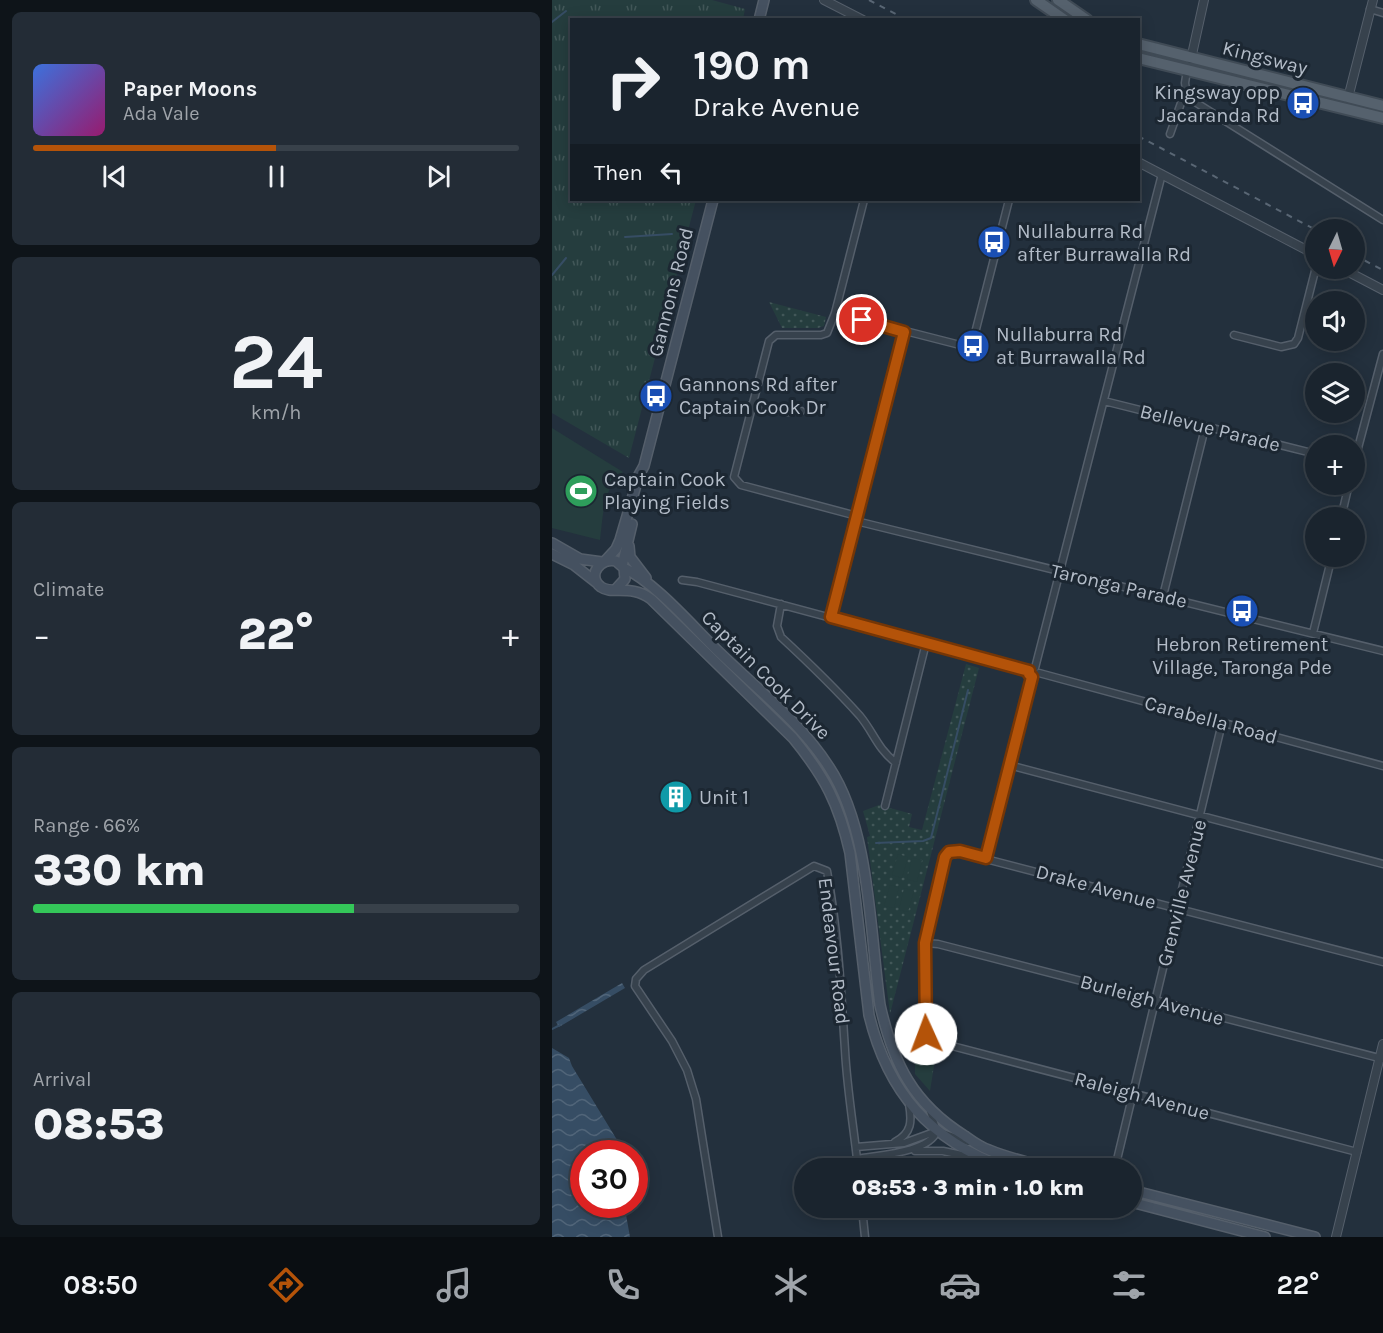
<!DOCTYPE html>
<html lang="en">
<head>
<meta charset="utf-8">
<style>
  :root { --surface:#1a242e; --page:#232c36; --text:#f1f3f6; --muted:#9fa4aa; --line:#38414a; --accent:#b45309 }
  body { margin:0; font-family:Karla,sans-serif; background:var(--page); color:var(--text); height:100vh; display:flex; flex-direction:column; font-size:22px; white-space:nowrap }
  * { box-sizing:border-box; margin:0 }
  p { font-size:20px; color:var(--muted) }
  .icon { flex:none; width:33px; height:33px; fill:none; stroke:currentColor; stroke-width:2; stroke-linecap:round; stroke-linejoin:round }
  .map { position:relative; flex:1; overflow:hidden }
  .drawer { display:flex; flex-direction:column; gap:12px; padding:12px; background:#0e1419; width:552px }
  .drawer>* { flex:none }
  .hud { position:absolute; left:18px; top:18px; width:570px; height:183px; border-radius:0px; box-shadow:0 3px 15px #0003,0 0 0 2px var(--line); background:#1a242e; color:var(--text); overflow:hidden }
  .needle { width:39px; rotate:185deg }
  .controls { position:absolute; left:753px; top:219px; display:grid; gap:12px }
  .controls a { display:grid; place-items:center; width:60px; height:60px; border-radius:50%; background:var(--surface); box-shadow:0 3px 15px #0003,0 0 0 2px var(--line); font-size:30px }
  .speed { position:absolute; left:18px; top:1140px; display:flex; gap:12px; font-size:30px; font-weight:700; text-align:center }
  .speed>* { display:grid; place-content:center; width:78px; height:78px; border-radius:50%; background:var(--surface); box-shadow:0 3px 15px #0003,0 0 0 2px var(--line); line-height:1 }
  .speed .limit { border:9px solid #d22; background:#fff; color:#111 }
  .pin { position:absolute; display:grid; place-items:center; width:51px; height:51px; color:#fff; margin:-26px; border:3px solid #fff; border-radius:50%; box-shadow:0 2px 6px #0007 }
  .me { position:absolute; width:66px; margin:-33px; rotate:358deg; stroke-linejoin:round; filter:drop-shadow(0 0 4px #0008) }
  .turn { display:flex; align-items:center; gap:21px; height:126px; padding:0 24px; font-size:27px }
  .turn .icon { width:78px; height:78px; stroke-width:2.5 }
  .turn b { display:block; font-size:42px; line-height:51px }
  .then { display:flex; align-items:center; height:57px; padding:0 24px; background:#0003; gap:12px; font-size:22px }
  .big { font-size:45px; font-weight:800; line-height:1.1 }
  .drawer .tile { flex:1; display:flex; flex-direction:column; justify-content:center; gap:9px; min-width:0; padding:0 21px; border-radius:9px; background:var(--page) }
  .drawer .dial { align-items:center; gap:0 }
  .dial b { font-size:78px; line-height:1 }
  .song { display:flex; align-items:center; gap:18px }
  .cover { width:72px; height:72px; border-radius:9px; background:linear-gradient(135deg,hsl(220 70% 55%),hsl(320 70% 35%)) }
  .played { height:6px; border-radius:3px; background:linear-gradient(90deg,var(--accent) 50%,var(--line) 50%) }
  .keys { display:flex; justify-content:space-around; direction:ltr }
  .heat { display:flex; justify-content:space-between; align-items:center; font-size:33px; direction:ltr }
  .charge { height:9px; border-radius:4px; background:linear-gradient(90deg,#34c759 66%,var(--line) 0) }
  .trip { position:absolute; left:242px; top:1158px; width:348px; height:60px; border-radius:30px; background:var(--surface); box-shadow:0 3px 15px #0003,0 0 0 2px var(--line); font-weight:800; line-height:60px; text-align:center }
  .menu { display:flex; height:96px; justify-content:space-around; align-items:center; background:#0a0e12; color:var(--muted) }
  .menu .icon { width:42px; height:42px }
  .menu .current { color:var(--accent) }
  .menu b { font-size:27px; color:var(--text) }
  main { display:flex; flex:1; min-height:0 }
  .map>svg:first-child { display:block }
  .grass { fill:url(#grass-tufts) }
  .park { fill:url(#park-dots) }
  .garden { fill:#253d3e }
  .water { fill:url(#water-waves) }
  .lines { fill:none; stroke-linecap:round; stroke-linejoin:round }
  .stream { stroke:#364d64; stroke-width:2 }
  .minor-casing { stroke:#555f6b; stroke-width:9 }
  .tertiary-casing { stroke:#555f6b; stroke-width:10 }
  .secondary-casing { stroke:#555f6b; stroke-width:12 }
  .primary-casing { stroke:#404b56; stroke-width:14 }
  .minor { stroke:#37424d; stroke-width:6 }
  .tertiary { stroke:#37424d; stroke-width:8 }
  .secondary { stroke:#455160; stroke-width:9 }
  .primary { stroke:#55616d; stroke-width:10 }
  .rail { stroke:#596674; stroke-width:2; stroke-dasharray:6 6; stroke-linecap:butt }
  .route-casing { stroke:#753606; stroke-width:15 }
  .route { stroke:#b45309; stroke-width:10 }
  .labels { text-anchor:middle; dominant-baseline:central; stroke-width:6; stroke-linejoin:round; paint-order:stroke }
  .street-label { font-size:20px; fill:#b3bcc8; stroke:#1c2732 }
  .poi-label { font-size:20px; fill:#b3bcc8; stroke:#1c2732; text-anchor:start }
</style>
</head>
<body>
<main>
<section class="drawer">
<div class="tile">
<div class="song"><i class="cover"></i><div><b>Paper Moons</b><p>Ada Vale</p></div></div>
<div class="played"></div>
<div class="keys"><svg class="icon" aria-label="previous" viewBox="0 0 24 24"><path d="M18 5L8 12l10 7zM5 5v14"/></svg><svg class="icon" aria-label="pause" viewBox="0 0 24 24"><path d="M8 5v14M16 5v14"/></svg><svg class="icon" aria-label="next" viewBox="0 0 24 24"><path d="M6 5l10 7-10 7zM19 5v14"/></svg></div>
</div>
<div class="tile dial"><b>24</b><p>km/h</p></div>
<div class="tile"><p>Climate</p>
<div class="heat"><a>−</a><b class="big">22°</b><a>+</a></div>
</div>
<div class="tile"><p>Range · 66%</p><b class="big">330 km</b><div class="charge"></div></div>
<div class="tile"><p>Arrival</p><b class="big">08:53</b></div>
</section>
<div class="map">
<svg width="831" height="1237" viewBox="0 0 831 1237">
  <defs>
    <pattern id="grass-tufts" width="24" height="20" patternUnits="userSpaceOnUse" patternTransform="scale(1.5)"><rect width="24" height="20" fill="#253d3e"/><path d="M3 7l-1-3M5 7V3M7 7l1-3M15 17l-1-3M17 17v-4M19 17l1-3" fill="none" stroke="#425758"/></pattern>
    <pattern id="park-dots" width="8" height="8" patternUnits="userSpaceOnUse" patternTransform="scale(1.5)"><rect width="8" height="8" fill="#253d3e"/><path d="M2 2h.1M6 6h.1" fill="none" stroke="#425758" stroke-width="1.8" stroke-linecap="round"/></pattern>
    <pattern id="water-waves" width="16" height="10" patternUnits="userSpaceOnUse" patternTransform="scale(1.5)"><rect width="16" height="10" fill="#364d64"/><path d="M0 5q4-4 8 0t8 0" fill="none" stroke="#516579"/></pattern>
  </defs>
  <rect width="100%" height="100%" fill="#23303d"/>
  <!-- grass -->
  <path class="grass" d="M0,0H160L193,9L191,19L20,20V200H144L77,458L0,413Z
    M363,1048L384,1053L378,1091L363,1074Z"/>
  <!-- park -->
  <path class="park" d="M217,302L274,317L272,326L266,328H230Z
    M414,664L427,668L338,1014L315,837L318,836L311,811L327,805L360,814L357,827L370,830Z"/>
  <!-- garden -->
  <path class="garden" d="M0,428L71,472C51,487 51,516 48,540L0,528Z
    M346,854L356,857L350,878L340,875Z
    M360,858L370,860L365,882L355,879Z
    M338,885L347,887L342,908L332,906Z
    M352,888L362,891L356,912L347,910Z"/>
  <!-- water -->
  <path class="water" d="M70,983L73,988L7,1027L4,1022Z
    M0,1048L17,1058L20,1066L73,1153L32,1154V1204L74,1205L73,1209L78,1237H0Z"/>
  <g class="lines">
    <!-- stream -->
    <path class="stream" d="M0,22L14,11
      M73,237L120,234
      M0,275L14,258
      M324,843L371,841L379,838L416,690
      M0,1029L8,1025"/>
    <!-- minor casing -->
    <g class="minor-casing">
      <path id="minor" d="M818,9L831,13
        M634,89L643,102L831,220
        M618,134L634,89L633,83L635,70
        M283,313L408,345L416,344L422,337L457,200
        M682,335L729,347L742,344L746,338L764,267
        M552,401L764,454
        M200,404L236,412L249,411
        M802,463L831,354
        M305,516L189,485L182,477L217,341L224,335H269L275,333L283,313L312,200
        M789,518L797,484
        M304,521L831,651
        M130,580L145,582L477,671
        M611,596L653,428
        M229,604L225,626L229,637C256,662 283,688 308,716C322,733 325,748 344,763
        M280,617L352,332
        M761,633L780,556
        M483,668L610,174
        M487,673L831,766
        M457,765L831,864
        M333,806L374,643
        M434,858L480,677
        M373,943L386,944L831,1059
        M343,1142C360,1133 360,1121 357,1104
        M304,1147L352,1143L385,1131L416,1142
        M363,1151H391L424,1158
        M805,1152L381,1041L376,1038L373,1030V943L392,857L397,852L403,851L831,962
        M305,1159C325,1155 377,1153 385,1131L378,1111
        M563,1168L670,723
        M310,1208L313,1237
        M166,1237L144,1099L135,1070L120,1041L83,986L84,979L92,970L262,866L275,871C286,930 289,990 293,1050C295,1089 302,1129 306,1168"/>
    </g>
    <!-- tertiary casing -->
    <g class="tertiary-casing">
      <path id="tertiary" d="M272,0L311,20
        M639,59L652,0
        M796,98L821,0
        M586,162L764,255
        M789,268L831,290
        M784,1237L831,1044"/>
    </g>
    <!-- secondary casing -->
    <g class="secondary-casing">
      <path id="secondary" d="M207,20L212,0
        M0,543L28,559L50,562
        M77,546L78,557L94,578
        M0,554L22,565L45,583
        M53,561L64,549L68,540L87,475L92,466L161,200
        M70,566L80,524
        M72,568C104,583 140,626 167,652C204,688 249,723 277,767C318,829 318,932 328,1005C341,1063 361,1104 413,1136C420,1141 428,1147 437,1150C456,1158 478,1163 498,1168
        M64,589L73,579L72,568L64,561C49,557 34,575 49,587C60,595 79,584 99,599L241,738C273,777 287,804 298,853L317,1015C336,1093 378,1140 454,1168
        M579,1190L763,1237
        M579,1202L713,1237"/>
    </g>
    <!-- primary casing -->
    <g class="primary-casing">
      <path id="primary" d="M484,0L513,20
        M506,0L535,20
        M586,44L831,106
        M586,58L831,118"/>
    </g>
    <!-- minor -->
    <use href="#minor" class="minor"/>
    <!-- tertiary -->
    <use href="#tertiary" class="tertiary"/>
    <!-- secondary -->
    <use href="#secondary" class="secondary"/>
    <!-- primary -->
    <use href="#primary" class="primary"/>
    <!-- rail -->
    <path class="rail" d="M317,0L355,20
      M586,136L764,230
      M802,255L831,270"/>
  </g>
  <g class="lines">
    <!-- route casing -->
    <g class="route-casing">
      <path id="route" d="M310,320L352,332L279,617L477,671V674L480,677L434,858L408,851L397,852L393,857L373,943L374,1034"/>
    </g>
    <!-- route -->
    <use href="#route" class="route"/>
  </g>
  <!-- icons -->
  <defs>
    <g id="bus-disc" transform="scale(1.725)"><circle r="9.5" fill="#1a4fb4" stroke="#1c2732"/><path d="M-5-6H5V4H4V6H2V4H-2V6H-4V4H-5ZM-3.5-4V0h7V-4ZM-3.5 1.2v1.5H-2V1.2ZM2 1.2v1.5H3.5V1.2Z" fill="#fff"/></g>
    <g id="stadium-disc" transform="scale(1.725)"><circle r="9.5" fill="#2e9e5b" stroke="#1c2732"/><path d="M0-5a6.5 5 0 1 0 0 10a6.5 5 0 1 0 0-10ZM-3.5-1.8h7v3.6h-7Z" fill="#fff"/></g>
    <g id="building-disc" transform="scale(1.725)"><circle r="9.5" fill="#0f9aa8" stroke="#1c2732"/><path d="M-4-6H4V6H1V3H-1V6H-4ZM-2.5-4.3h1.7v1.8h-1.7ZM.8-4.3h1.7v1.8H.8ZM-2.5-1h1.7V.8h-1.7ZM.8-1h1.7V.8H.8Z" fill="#fff"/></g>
  </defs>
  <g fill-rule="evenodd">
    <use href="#bus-disc" x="751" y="103"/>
    <use href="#bus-disc" x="442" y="242"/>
    <use href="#bus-disc" x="421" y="346"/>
    <use href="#bus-disc" x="104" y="396"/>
    <use href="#stadium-disc" x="29" y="491"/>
    <use href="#bus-disc" x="690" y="611"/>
    <use href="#building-disc" x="124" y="797"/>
  </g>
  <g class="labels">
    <!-- street labels -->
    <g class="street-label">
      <text transform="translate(713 58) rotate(14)">Kingsway</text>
      <text transform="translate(119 292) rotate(-76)">Gannons Road</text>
      <text transform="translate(658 428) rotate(14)">Bellevue Parade</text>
      <text transform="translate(567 586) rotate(13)">Taronga Parade</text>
      <text transform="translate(214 675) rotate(45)">Captain Cook Drive</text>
      <text transform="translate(659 720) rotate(15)">Carabella Road</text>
      <text transform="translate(544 887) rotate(15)">Drake Avenue</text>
      <text transform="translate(630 893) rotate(-76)">Grenville Avenue</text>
      <text transform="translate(282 951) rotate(83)">Endeavour Road</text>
      <text transform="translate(600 1000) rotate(15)">Burleigh Avenue</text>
      <text transform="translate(590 1096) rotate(15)">Raleigh Avenue</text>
    </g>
    <!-- poi labels -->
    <g class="poi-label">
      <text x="728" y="92" text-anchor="end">Kingsway opp<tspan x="728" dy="23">Jacaranda Rd</tspan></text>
      <text x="465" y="231">Nullaburra Rd<tspan x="465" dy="23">after Burrawalla Rd</tspan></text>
      <text x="444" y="334">Nullaburra Rd<tspan x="444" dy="23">at Burrawalla Rd</tspan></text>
      <text x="127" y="384">Gannons Rd after<tspan x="127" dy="23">Captain Cook Dr</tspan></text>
      <text x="52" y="479">Captain Cook<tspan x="52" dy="23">Playing Fields</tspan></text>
      <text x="690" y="644" text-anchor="middle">Hebron Retirement<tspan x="690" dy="23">Village, Taronga Pde</tspan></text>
      <text x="147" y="797">Unit 1</text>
    </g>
  </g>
</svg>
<div class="controls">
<a><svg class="needle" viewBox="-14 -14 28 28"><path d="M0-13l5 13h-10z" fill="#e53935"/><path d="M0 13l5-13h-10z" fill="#9fa4aa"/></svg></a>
<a><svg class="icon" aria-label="sound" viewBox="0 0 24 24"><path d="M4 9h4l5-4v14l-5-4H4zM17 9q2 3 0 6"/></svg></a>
<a><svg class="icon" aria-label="layers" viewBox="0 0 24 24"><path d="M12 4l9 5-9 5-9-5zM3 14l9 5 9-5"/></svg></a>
<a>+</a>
<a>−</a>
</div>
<div class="speed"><div class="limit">30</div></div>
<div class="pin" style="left:310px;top:320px;background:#d93025"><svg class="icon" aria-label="arrive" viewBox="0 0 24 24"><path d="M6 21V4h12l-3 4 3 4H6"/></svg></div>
<svg class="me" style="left:374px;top:1034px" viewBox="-20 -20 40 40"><circle r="19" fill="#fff"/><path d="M0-13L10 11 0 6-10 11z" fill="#b45309"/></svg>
<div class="trip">08:53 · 3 min · 1.0 km</div>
<div class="hud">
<div class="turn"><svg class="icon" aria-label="right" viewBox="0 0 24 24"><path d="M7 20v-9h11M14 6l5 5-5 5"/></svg><div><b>190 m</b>Drake Avenue</div></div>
<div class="then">Then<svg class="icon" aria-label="left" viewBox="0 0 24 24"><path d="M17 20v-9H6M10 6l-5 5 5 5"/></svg></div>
</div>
</div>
</main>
<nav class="menu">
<b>08:50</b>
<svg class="icon current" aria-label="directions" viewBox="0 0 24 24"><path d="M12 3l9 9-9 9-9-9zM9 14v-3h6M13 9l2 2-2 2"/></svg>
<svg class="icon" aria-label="music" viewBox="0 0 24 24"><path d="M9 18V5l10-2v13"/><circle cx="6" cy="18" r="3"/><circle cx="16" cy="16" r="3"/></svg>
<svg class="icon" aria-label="phone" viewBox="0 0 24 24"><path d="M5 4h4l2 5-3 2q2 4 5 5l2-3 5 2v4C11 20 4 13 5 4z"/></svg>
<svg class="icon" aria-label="climate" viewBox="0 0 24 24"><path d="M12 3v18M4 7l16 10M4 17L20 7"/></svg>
<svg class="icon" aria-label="car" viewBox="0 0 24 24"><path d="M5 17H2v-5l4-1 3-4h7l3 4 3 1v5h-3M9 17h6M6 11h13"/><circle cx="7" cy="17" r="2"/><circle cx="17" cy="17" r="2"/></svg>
<svg class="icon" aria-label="filters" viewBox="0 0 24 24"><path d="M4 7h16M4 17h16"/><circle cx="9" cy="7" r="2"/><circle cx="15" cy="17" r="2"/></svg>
<b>22°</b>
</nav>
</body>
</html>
